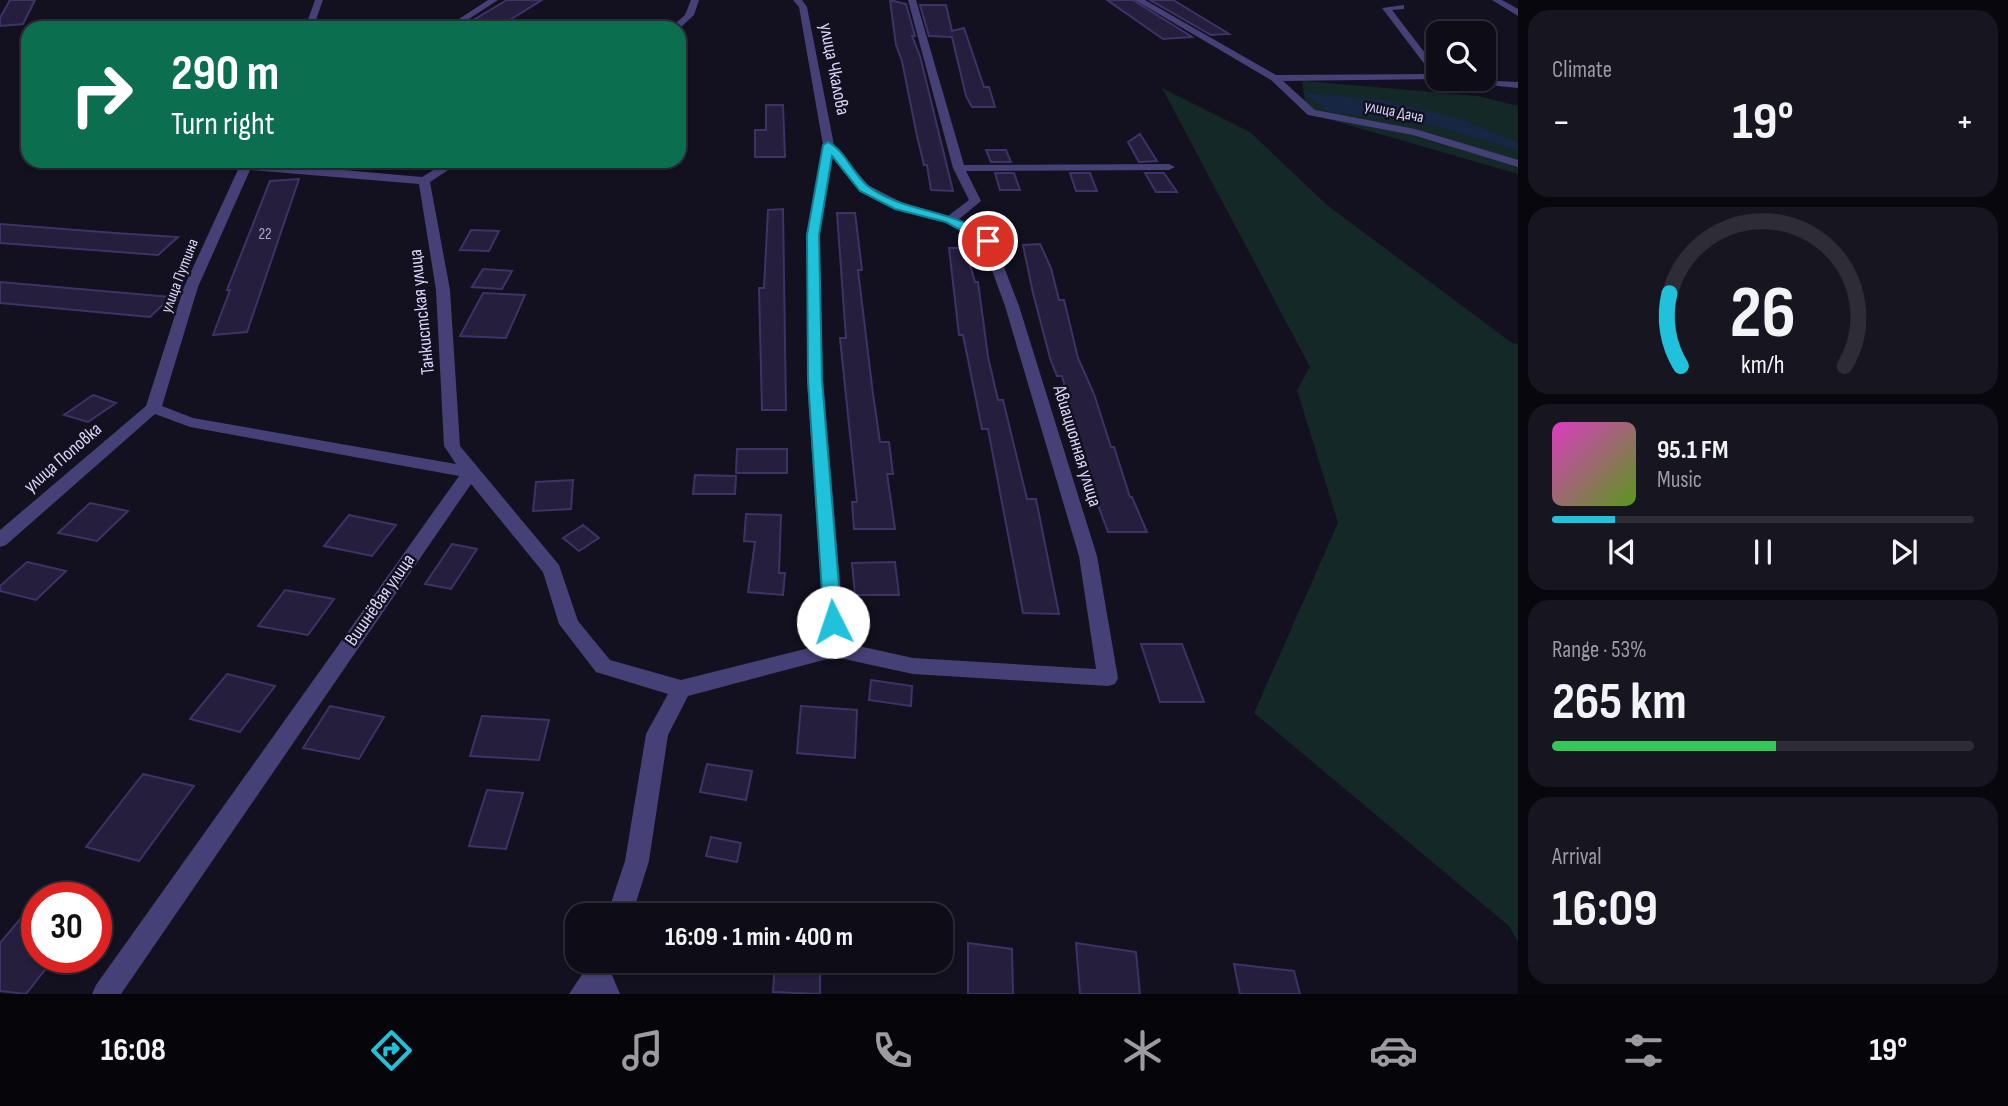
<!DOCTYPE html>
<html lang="en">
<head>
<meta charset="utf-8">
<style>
  :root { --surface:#0e0c17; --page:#171520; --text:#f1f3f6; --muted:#9b9ba1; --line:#2e2c36; --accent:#1fc2da }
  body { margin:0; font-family:"Sofia Sans Condensed",sans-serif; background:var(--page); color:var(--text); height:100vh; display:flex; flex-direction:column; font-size:26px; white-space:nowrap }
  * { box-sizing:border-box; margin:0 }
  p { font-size:23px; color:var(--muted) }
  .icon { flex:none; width:38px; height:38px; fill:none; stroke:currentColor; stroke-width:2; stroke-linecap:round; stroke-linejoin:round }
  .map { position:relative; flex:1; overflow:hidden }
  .drawer { display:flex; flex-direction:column; gap:10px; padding:10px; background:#08070d; width:490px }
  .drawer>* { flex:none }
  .hud { position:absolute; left:21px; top:21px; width:665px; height:147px; border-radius:21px; box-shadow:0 2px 5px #0004,0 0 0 2px var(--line); background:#0b6e4f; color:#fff; overflow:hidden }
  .fabs { position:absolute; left:1426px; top:21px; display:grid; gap:14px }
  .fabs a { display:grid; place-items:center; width:70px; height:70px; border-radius:14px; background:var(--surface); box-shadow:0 2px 5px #0004,0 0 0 2px var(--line); font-size:35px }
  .speed { position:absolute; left:21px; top:882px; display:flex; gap:14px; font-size:35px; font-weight:700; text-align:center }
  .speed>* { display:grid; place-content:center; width:91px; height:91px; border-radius:50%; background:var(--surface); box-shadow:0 2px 5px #0004,0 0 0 2px var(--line); line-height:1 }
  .speed .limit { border:10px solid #d22; background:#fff; color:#111 }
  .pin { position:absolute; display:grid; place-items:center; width:60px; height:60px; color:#fff; margin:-30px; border:4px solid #fff; border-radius:50%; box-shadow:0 2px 7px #0007 }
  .me { position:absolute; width:77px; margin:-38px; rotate:356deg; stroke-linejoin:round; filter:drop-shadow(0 0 5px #0008) }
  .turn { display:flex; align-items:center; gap:24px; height:147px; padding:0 35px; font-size:32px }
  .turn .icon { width:91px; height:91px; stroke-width:2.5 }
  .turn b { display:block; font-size:49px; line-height:60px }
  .big { font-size:52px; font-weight:700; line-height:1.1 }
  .drawer .widget { flex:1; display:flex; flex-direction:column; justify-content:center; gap:10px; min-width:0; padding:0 24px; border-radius:21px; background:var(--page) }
  .drawer .dial { align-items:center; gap:0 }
  .dial svg { height:182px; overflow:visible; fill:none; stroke:var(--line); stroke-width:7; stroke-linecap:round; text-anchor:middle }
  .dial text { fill:var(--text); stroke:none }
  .song { display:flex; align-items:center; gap:21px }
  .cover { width:84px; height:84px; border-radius:10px; background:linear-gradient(135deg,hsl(310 70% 55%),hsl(90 70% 35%)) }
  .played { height:7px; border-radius:4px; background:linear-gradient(90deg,var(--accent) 15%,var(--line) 15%) }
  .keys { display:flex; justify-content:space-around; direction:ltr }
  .heat { display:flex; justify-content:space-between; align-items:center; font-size:38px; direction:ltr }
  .charge { height:10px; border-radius:5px; background:linear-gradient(90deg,#34c759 53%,var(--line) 0) }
  .trip { position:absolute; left:565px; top:903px; width:388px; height:70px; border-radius:21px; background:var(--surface); box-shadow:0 2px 5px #0004,0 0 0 2px var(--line); font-weight:700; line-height:70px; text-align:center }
  .menu { display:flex; height:112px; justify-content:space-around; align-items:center; background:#060509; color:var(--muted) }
  .menu .icon { width:49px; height:49px }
  .menu .active { color:var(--accent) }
  .menu b { font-size:32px; color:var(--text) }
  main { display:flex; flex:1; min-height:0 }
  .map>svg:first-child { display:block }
  .green { fill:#142828 }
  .water { fill:#162643 }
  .building { fill:#251e3d; stroke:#3f3366; stroke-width:2 }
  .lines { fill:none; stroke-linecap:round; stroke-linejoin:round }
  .minor { fill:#454177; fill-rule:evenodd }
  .route { fill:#1fc2da; stroke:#147e8e; stroke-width:2 }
  .labels { text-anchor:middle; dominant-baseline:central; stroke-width:5; stroke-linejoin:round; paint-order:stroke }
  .far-street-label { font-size:16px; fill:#d9d4f9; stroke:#13101f }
  .number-label { font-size:16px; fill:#aca6ca }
  .street-label { font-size:19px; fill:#d9d4f9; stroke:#13101f }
</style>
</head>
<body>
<main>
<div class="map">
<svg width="1518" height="994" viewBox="0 0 1518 994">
  <rect width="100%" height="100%" fill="#13101f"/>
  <!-- green -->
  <path class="green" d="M1306,81L1478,96L1518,106V174L1307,113L1302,82Z
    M1162,88L1250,132L1327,205L1512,343L1518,344V942L1509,926L1254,713L1338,523L1297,390L1310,367Z"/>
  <!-- water -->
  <path class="water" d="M1304,93L1384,100L1464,120L1518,143V150L1431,125L1329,112Z"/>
  <!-- building -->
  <path class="building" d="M10,0H35L23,24L0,26V18Z
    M507,0H542L497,28H460Z
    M890,0L906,4L915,36H912L920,56L953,191L931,190L927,165H924L917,136L902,61L896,45Z
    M1107,0H1133L1192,37L1163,39Z
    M1150,0H1173L1229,34L1211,35Z
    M920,5H946L952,31L964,28L984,87H989L995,107H972L966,96L952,37L929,36Z
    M766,105H783L785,157H755V130H766Z
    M1140,134L1157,161L1139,162L1128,142Z
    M986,150H1006L1011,162H991Z
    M995,173H1014L1020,190H1000Z
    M1070,173H1090L1097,191H1076Z
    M1145,173H1164L1177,192H1156Z
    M299,179L247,332L213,335L230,290H227L270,181Z
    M783,209L786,410H762L759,288H764L768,210Z
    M837,213H855L862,270H858L873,394L880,442H889L893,474H887L895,529H854L852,502H857L840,338H846Z
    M0,224L115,233L178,237L158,255L0,243Z
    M471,230L499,231L489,251L460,250Z
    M1040,244L1051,268L1059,300H1064L1078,358L1094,394L1111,447H1114L1130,497H1132L1147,532H1108L1095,497L1062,376H1057L1050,358L1033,293L1023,245Z
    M949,248H965L975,282H978L988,357L998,400H1003L1027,499H1036L1059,614L1023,613L988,429H982L963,335H959Z
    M483,269L512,271L502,289L472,287Z
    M0,282L171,297L150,317L0,303Z
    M483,293L525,295L506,338L460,336Z
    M93,395L116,403L88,422L64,415Z
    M737,449H787V473H736Z
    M695,475L736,476L735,494H693Z
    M573,480L571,509L533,511L536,482Z
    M90,503L128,511L97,541L58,533Z
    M746,514L781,515L779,573H785L783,595L748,592L755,542L744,541Z
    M349,515L396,525L372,556L324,546Z
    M583,525L599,538L579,551L563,538Z
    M452,544L477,549L451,589L425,584Z
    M27,562L66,571L36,600L0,591V586Z
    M895,562L899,595H855L852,563Z
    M285,590L334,599L308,635L258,626Z
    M845,606H864L866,632H847Z
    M1141,644H1182L1204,702H1160Z
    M227,674L275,686L240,732L190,719Z
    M871,680L912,686L911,706L869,700Z
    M330,706L384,717L359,759L303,748Z
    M801,706L857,710L855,758L797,753Z
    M482,716L549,720L539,760L470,756Z
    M707,764L752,771L746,800L700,792Z
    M143,774L194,786L139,861L86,847Z
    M487,790L523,793L506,849L469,846Z
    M711,837L741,843L737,862L706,856Z
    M37,899V957H55L26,994L0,991V943Z
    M968,943L1012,949L1013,994H968Z
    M1076,943L1136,952L1140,994H1080Z
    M775,961L820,963V994L773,992Z
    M1234,964L1294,971L1300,994H1240Z"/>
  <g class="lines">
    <!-- minor -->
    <path class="minor" d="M315,0H323L313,28H305Z
      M488,0H498L455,28H445Z
      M691,0H699L694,15L679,29L670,28L685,15Z
      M793,0H802L807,7L834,145L868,185L903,203L948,216L969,200L953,168L908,0H916L964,165L1169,164L1175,167L1169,170L966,171L981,201L958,220L993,238L1019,306L1097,556L1118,678L1115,684L1108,686L913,674L835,657L688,696L668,735L649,861L632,915H607L625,861L646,734L668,694L596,672L559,624L543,572L471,484L121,994H92L96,985L459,476L190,427L155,414L6,545L0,547V530L146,406L184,287L242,161L422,177L448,161H462L430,182L450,290L460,446L559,565L578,621L610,660L681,680L825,644L807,380V235L823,145L799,7ZM833,157L860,191L895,209L946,223L982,243L1005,306L1079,556L1096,669L913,658L845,643L823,380L819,235ZM250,170L419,184L436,290L444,446L456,464L193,418L162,406L198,287Z
      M1135,0H1145L1276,75L1432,74L1382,8L1404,5V9L1392,10L1438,70V79H1441L1283,81L1315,110L1415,129L1518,160V167L1413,135L1308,115L1271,80Z
      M1492,0H1502L1518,9V16Z
      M1453,79L1518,82V88L1458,82Z
      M591,961H617L612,975L620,994H569Z"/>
  </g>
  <!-- route -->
  <path class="route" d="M828,142C846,151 853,175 869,187C906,214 960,209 994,241L984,243L946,222L895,209L860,191L832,156L819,235L822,380L842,622L839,627H826L824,622L808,380L807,235L823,145Z"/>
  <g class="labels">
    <!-- far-street labels -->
    <g class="far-street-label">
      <text transform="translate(1394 112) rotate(12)">улица Дача</text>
      <text transform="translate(180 276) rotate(-69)">улица Путина</text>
    </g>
    <!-- number labels -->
    <g class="number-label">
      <text x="265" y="234">22</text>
    </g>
    <!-- street labels -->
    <g class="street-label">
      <text transform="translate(834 69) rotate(79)">улица Чкалова</text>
      <text transform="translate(422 312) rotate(-96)">Танкистская улица</text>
      <text transform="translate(1077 446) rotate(73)">Авиационная улица</text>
      <text transform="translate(63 458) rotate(-41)">улица Поповка</text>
      <text transform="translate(380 600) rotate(-55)">Вишнёвая улица</text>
    </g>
  </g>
</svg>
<div class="fabs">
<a><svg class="icon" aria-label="search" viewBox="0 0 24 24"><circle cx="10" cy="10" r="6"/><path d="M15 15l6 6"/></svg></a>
</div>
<div class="speed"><div class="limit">30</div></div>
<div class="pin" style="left:988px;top:241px;background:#d93025"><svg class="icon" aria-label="arrive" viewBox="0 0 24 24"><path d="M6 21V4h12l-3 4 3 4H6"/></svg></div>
<svg class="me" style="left:833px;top:622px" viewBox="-20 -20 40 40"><circle r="19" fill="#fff"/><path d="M0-13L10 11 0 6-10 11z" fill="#1fc2da"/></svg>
<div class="trip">16:09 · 1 min · 400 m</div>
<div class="hud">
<div class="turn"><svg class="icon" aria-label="right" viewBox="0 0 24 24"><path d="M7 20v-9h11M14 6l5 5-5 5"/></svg><div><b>290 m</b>Turn right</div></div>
</div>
</div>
<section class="drawer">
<div class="widget"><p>Climate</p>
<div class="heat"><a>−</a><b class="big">19°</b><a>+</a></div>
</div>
<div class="widget dial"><svg viewBox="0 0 100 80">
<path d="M14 69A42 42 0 1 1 86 69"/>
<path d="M14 69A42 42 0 0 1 9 37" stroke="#1fc2da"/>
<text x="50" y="56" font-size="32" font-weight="700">26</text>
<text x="50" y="72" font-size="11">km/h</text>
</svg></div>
<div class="widget">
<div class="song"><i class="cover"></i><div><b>95.1 FM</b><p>Music</p></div></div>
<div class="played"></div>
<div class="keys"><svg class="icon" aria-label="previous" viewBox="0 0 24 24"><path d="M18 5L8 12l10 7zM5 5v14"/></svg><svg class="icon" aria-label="pause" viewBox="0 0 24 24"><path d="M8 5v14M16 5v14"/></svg><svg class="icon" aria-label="next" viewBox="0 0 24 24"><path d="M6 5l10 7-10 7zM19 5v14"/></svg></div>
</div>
<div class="widget"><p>Range · 53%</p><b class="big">265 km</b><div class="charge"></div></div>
<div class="widget"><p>Arrival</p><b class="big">16:09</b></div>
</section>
</main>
<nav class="menu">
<b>16:08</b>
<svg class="icon active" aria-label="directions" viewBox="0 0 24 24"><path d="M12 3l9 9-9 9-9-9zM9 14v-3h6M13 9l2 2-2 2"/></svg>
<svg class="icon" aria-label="music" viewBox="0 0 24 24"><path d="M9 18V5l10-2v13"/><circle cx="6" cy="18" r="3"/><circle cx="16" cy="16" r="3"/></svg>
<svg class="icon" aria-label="phone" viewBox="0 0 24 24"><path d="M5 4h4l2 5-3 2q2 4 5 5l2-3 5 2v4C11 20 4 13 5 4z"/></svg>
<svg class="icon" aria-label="climate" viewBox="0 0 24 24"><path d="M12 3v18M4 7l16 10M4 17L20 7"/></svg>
<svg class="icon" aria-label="car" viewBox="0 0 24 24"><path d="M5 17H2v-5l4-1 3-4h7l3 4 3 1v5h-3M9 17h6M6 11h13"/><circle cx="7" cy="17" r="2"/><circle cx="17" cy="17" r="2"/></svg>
<svg class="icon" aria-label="filters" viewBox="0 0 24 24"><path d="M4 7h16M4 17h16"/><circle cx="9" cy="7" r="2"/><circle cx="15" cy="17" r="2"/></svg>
<b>19°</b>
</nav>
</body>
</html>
